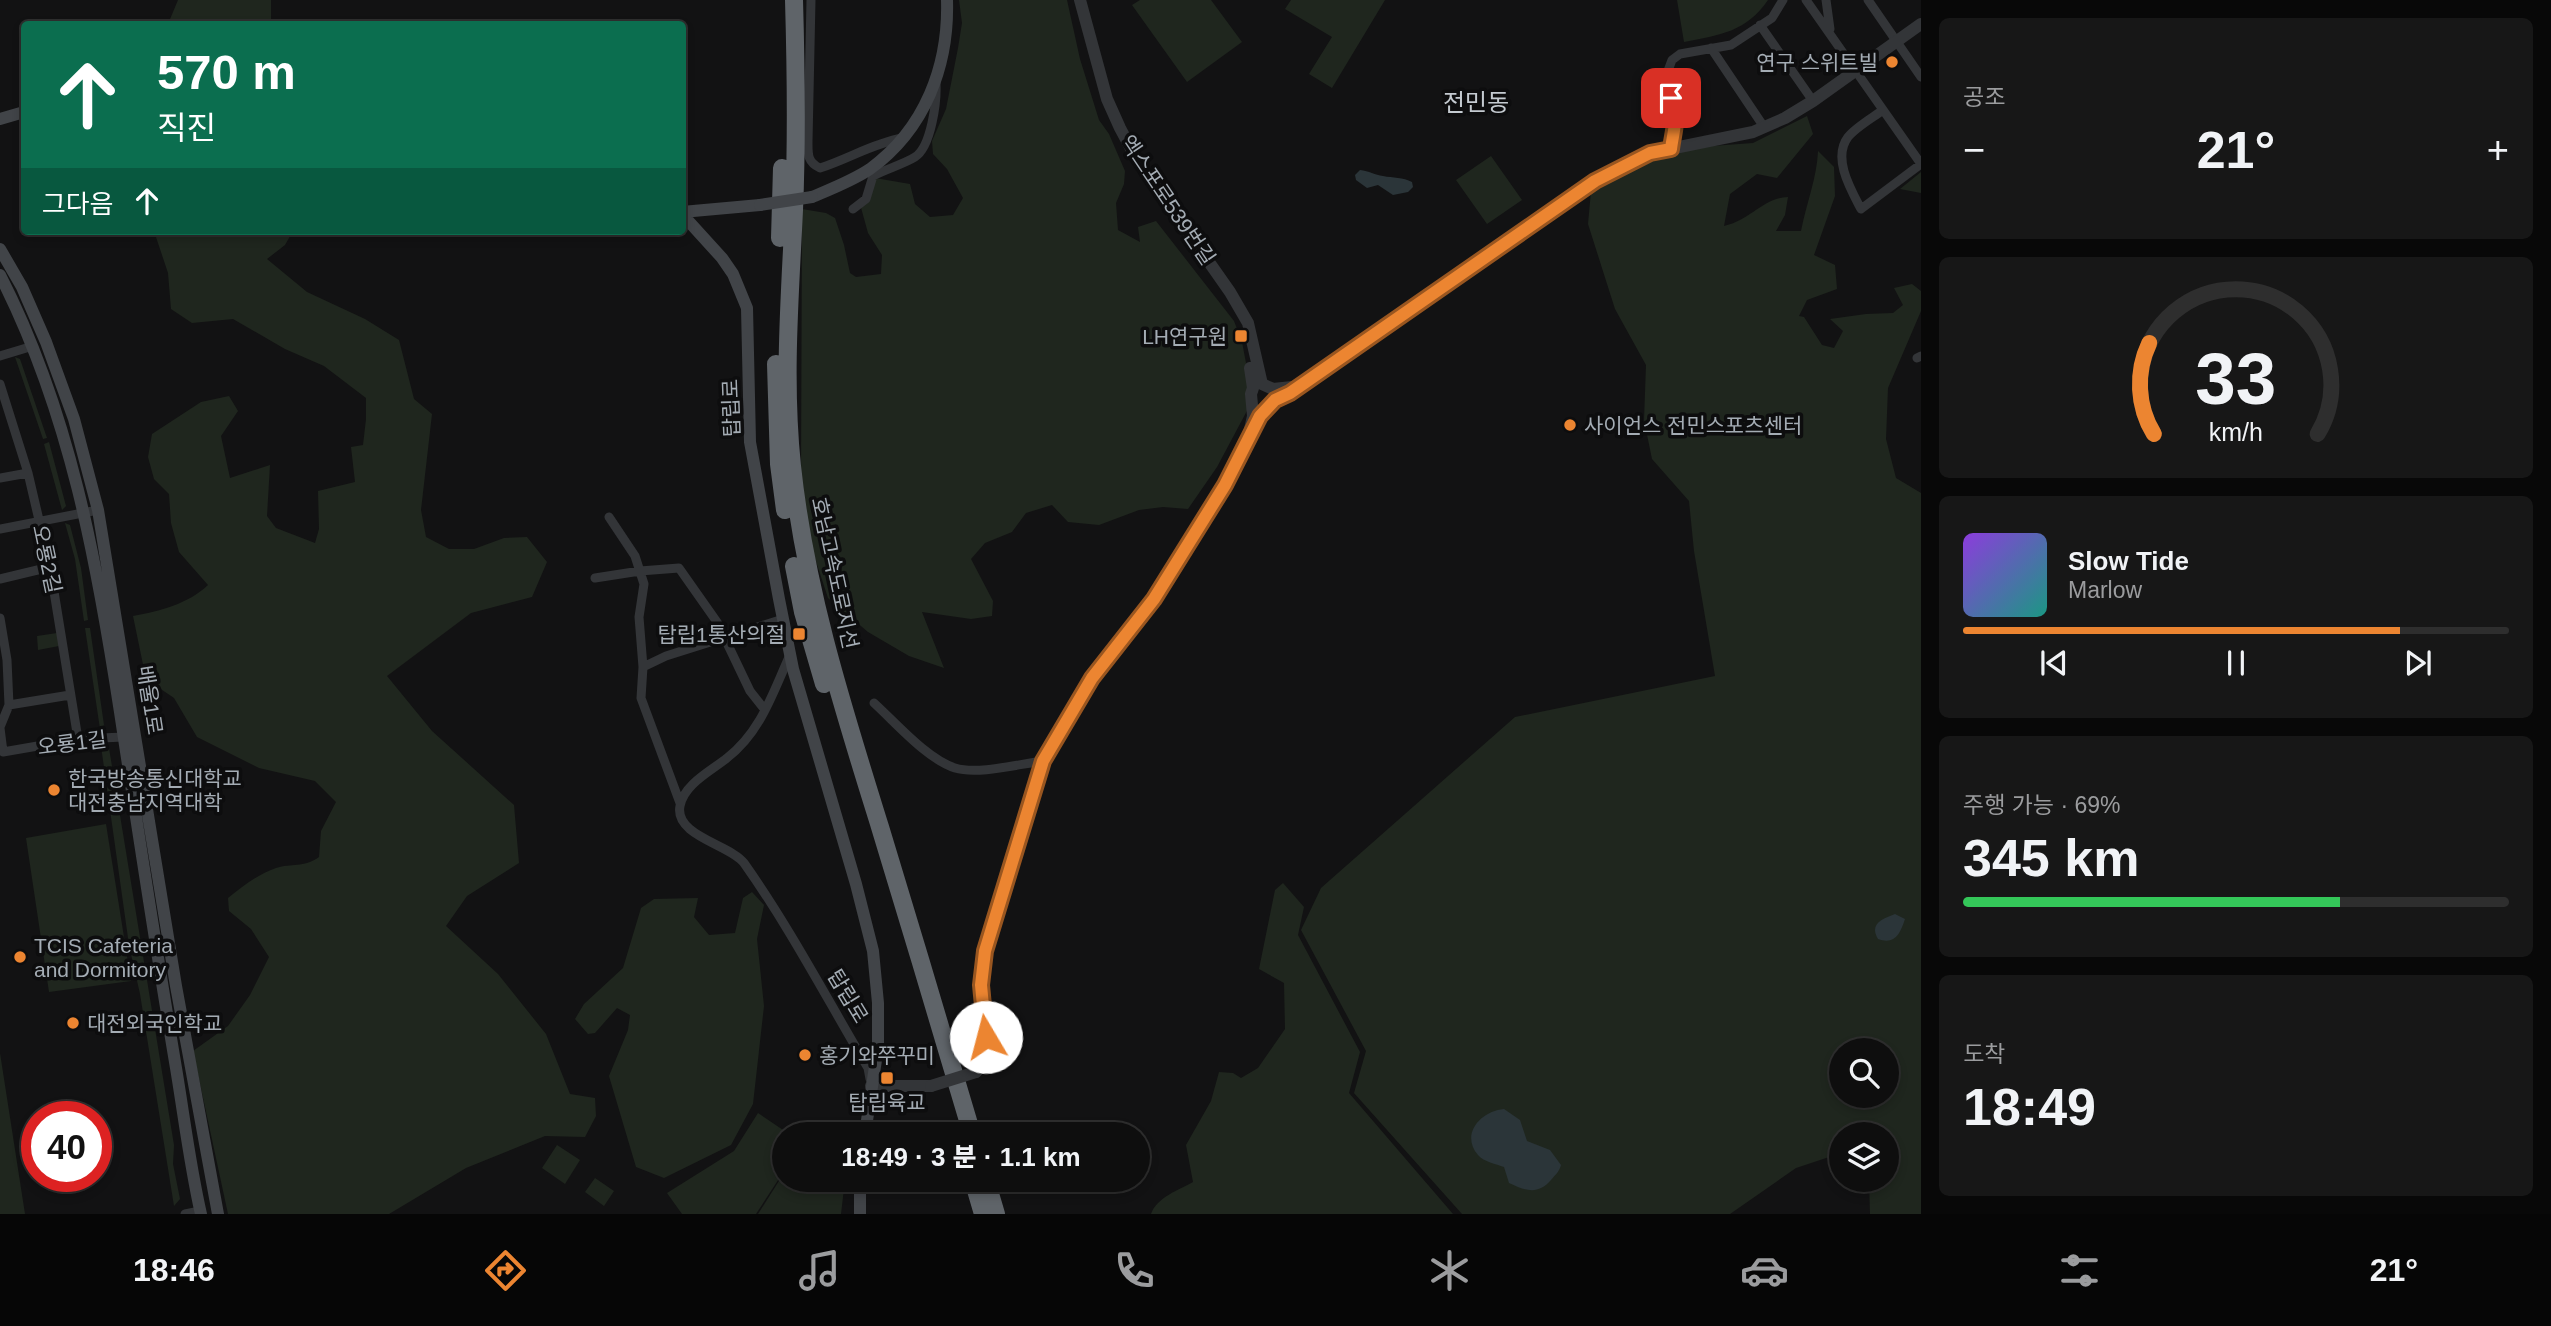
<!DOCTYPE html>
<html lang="ko">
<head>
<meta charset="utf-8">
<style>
  :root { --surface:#0e0e0e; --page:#171717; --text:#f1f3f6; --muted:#9b9c9e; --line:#2e2e2e; --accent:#ec8531 }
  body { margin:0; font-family:Arial,"Noto Sans KR",sans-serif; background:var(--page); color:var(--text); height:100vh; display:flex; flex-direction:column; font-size:26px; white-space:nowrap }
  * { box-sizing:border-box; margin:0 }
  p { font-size:23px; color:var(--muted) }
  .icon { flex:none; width:38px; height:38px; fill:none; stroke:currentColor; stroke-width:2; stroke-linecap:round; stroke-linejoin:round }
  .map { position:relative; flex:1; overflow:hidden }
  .details { display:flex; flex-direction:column; gap:18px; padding:18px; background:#080808; width:630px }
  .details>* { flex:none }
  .top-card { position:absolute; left:21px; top:21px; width:665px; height:214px; border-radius:7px; box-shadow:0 4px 10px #0003,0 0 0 2px var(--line); background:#0b6e4f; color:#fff; overflow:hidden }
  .tools { position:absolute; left:1829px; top:1038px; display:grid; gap:14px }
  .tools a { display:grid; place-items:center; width:70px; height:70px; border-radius:50%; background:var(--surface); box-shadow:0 4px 10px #0003,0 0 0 2px var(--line); font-size:35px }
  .speed { position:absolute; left:21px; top:1101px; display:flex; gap:14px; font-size:35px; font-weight:700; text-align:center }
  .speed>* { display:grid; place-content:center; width:91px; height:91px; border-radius:50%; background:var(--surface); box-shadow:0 4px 10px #0003,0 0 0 2px var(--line); line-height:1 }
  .speed .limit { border:10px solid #d22; background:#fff; color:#111 }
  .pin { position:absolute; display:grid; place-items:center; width:60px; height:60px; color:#fff; margin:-30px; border-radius:14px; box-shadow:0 4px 10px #0006 }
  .me { position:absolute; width:77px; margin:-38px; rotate:352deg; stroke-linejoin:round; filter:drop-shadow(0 0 5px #0008) }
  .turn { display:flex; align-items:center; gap:24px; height:147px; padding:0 21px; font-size:32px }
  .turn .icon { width:91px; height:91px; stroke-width:2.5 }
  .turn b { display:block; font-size:49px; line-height:60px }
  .then { display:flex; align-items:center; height:66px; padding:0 21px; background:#0003; gap:14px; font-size:26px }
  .big { font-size:52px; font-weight:800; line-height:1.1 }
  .details .widget { flex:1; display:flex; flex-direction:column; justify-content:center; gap:10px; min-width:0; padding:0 24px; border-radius:10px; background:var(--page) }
  .details .dial { align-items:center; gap:0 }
  .dial svg { height:182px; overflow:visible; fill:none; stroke:var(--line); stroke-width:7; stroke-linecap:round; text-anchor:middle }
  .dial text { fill:var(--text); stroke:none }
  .song { display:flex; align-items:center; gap:21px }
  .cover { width:84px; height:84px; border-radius:10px; background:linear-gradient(135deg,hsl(270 70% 55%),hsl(170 70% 35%)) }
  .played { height:7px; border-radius:4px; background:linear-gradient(90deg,var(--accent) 80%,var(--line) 80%) }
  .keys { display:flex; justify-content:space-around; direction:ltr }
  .heat { display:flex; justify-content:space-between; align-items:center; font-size:38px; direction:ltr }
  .charge { height:10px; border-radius:5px; background:linear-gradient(90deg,#34c759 69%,var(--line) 0) }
  .trip { position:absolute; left:772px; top:1122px; width:378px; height:70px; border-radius:35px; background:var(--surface); box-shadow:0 4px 10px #0003,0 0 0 2px var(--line); font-weight:800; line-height:70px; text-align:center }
  .dock { display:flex; height:112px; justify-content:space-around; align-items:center; background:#060606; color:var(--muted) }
  .dock .icon { width:49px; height:49px }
  .dock .current { color:var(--accent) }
  .dock b { font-size:32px; color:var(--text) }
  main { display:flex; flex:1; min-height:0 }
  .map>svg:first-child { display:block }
  .green { fill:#1f261e; fill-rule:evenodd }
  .water { fill:#2b3539 }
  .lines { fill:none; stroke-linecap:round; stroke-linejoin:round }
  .minor { stroke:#333538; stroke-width:9 }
  .tertiary { stroke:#333538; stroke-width:12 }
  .secondary { stroke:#414448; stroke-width:12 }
  .motorway { stroke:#5f6469; stroke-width:18 }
  .tertiary-bridge { stroke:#333538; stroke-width:12 }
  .secondary-bridge { stroke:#414448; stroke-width:12 }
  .route-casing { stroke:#995620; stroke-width:18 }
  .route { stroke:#ec8531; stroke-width:12 }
  .poi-dot { fill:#ec8531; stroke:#0d0d0e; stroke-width:2.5 }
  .labels { text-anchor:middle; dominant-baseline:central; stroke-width:7; stroke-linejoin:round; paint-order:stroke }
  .poi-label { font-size:21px; fill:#a4acb4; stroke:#0d0d0e; text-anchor:start }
  .street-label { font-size:21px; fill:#a4acb4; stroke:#0d0d0e }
  .quarter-label { font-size:24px; fill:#c4cad0; stroke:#0d0d0e }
</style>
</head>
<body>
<main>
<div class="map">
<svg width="1921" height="1214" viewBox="0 0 1921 1214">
  <rect width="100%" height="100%" fill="#121213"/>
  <!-- green -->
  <path class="green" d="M178,0H271V24H168Z
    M959,0H1067L1080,59L1099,120L1109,134L1125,171L1124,184L1116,203L1118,230L1140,242L1138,227L1156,221L1234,321L1242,342L1250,384L1249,407L1217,467L1188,509L1163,507L1139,510L1099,525L1068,522L1052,505L1026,513L1012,532L985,543L971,559L993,601L992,616L971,619L922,612L944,668L909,656L868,632L828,598L809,540L801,480L802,209L826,213L835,218L844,245L850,273L856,277L881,274L882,255L868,233L860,204L875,178L910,184L915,204L930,217L953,215L963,198L947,169L933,154L932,141L946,109L958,48L962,23Z
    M1140,0H1211L1242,42L1187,82L1132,5Z
    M1291,0H1385L1332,88L1309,74L1332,37L1285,9Z
    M1677,0H1768C1746,32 1720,35 1684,42Z
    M1807,116L1813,134L1777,178L1757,174L1730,194L1724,226C1751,220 1763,198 1788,197L1785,215L1776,231H1801C1806,204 1817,178 1818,151L1834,167L1835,196L1814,255L1835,265L1837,289L1807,300L1799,316L1804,317L1822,345L1834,348L1843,331L1830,319L1866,314L1893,313L1903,305L1894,288L1912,284L1921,291V311L1888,388L1886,439L1896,478L1921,493V1214H1870L1869,1180H1886V1134H1841V1157L1835,1155L1796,1168L1730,1214H1462L1354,1093L1366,1051L1301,930L1321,888L1515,717L1715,676L1694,551L1689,501L1652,459L1644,420L1646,365L1615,309L1588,224L1591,191L1671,149L1753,143ZM1841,1050H1886V1096H1841Z
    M1491,156L1522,200L1487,224L1456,180Z
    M1921,172V193L1900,189Z
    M154,231H293L285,245L267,259L307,292L365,319L399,340L414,399L432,414L421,510L426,537L449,549H474L504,538L527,537L547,562L532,597L471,613L387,676L432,731L514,805L519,863L467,896L446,926L498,974L546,1034L570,1094L595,1098L596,1116L585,1137L545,1136L466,1168L389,1214H228L193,1051L228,1026L250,995L269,957L251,929L229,911L228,898C242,887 258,874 276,868C292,863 303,868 319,857L321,831L336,802L315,781L259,768L197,737L174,698L146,679L133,616C160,611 188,604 208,585L179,552L171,523L169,494L154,479L148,457L152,434L201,402L229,396L238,411L221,436L230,478L270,465L267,516L276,528L315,543L319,529L318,491L355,482L351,447L363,445L366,419V398L324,366L285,349L233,319L192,323L171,309L168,273Z
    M15,357L20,359L47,438L43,439Z
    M49,442L66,506L62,510L44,444Z
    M65,523L70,525L81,568L88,620L84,621L75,559Z
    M85,628H90L104,725L100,729Z
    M57,633L59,646L38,650L37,636Z
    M101,746L109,748L174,1145L173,1164L180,1199L174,1206L140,994L129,945Z
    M106,824L131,981L49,992L26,838Z
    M1283,883L1304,907L1298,935L1360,1052L1349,1093L1453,1214H1151C1157,1197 1179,1190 1193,1182L1186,1145L1211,1101L1219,1072L1233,1073L1241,1078L1258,1068L1285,1029L1284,983L1259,969L1275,890Z
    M752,892L764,905L757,939L764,1006L753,1104L731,1145L664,1178L636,1167L609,1076L628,1030L630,1015L617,1008L595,1033L588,1034L575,1019L584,1004L623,968L641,908L654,899L698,898L694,917L709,935L735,933L743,898Z
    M0,1053L25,1214H0Z
    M758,1113L789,1134H784V1171L756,1214H682L667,1193L734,1151Z
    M557,1145L580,1160L565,1184L542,1168Z
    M784,1173V1180H845L841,1214H758Z
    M595,1178L614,1191L604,1206L585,1192Z"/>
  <!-- water -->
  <path class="water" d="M1360,170C1369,171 1375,175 1383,176C1393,178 1403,177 1412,182L1413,187L1408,192L1393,195L1378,185L1367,188L1356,180L1355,175Z
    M1895,914L1905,919C1900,934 1895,945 1878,939C1869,924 1882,919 1895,914Z
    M1504,1109L1520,1120L1527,1141L1550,1150L1561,1165C1559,1172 1556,1174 1551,1180C1538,1195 1526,1191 1509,1183L1504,1167C1496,1164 1484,1162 1478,1155C1460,1134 1481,1111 1504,1109Z"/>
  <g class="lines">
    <!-- minor -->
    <path class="minor" d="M811,0L808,141C808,154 807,162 820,168C848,159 874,143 902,138
      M1806,0L1921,164
      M1826,0L1830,29
      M1868,0L1921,77
      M1760,25L1813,101
      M1711,48L1764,127
      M1883,110C1872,118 1856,127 1848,137C1832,158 1851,190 1861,209L1921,164
      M1671,149L1675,105L1663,84L1672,60L1680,54L1731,45L1772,18L1783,0
      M853,209L866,199L873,176C886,169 904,164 915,157C931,147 937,102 936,83
      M0,356L33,346
      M1917,358L1921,356
      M0,384L28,473L50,567L78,739
      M0,478L28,473
      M609,517L635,556L644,584L639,617L643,667L641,698L680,803
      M0,529L98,510
      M595,578L640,571L679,568L717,622L750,691L765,710
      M0,579L50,567
      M0,618L7,660L9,705L0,727
      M790,655C773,692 761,732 727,758C711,771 684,784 680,806C674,836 731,845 744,863C790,928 827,999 868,1068L870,1079
      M643,667L666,656L783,619
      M874,703C896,723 927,759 955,768C978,775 1019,764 1043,761
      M9,705L70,695
      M0,728L3,752L78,739L124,737
      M185,1214L200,1211"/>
    <!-- tertiary -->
    <path class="tertiary" d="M1080,0L1107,99L1120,128L1136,158L1230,292L1248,323L1262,384L1273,389L1292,387
      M1250,429L1253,416L1251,394L1253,388L1250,368
      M976,1072L988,1058L981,985L985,951L1043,761L1092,678L1154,599L1225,485L1248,437L1267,408L1595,181L1650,153L1753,132L1785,118L1813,101L1921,24
      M871,1086H931"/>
    <!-- secondary -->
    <path class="secondary" d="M0,119L24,112
      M812,197C831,189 852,181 870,169C925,129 949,66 947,0
      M682,212L760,205
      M682,214L722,258L733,274L747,308L750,442L779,599L793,669L856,884L873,951L878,1003V1046L865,1134
      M0,249L22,287L46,342L74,419L98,510L176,986L218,1214
      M0,275C70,412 97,562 120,712C138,831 156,949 176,1068C184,1116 190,1166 201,1214
      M860,1214V1180"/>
    <!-- motorway -->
    <path class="motorway" d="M794,0C796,70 797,140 794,210C790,295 783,380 792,466C805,590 843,708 880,827C911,929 942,1032 972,1134
      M780,238L782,168
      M776,364L779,464L785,510
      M794,566L803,612L824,684
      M973,1180L983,1214
      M986,1180L996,1214"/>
    <!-- tertiary-bridge -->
    <path class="tertiary-bridge" d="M931,1086L976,1072"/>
    <!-- secondary-bridge -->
    <path class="secondary-bridge" d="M760,205L812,197"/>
  </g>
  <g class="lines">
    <!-- route casing -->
    <g class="route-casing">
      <path id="route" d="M986,1037L981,985L985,951L1043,761L1092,678L1154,599L1225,485L1260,416L1275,400L1290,393L1595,181L1650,153L1671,149C1673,132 1680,113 1671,98"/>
    </g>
    <!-- route -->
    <use href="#route" class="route"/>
  </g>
  <!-- markers -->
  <g class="poi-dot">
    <circle cx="1892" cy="62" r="7"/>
    <rect x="1234" y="329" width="14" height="14" rx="3.5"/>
    <circle cx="1570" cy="425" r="7"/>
    <rect x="792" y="627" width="14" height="14" rx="3.5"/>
    <circle cx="54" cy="790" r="7"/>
    <circle cx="20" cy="957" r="7"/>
    <circle cx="73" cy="1023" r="7"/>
    <circle cx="805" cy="1055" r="7"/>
    <rect x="880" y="1071" width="14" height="14" rx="3.5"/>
  </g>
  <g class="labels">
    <!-- poi labels -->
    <g class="poi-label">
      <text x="1878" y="62" text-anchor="end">연구 스위트빌</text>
      <text x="1227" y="336" text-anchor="end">LH연구원</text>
      <text x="1584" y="425">사이언스 전민스포츠센터</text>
      <text x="785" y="634" text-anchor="end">탑립1통산의절</text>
      <text x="68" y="778">한국방송통신대학교<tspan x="68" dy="24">대전충남지역대학</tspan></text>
      <text x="34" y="945">TCIS Cafeteria<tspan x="34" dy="24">and Dormitory</tspan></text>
      <text x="87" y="1023">대전외국인학교</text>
      <text x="819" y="1055">홍기와쭈꾸미</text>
      <text x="887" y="1102" text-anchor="middle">탑립육교</text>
    </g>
    <!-- street labels -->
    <g class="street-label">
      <text transform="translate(1168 200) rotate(56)">엑스포로539번길</text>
      <text transform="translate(731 408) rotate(-92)">탑립로</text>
      <text transform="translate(47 559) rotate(78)">오룡2길</text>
      <text transform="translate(835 573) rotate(78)">호남고속도로지선</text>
      <text transform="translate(150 700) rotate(81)">배울1로</text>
      <text transform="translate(72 743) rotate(-7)">오룡1길</text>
      <text transform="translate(848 996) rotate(59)">탑립로</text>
    </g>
    <!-- quarter labels -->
    <g class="quarter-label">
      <text x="1476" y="102">전민동</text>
    </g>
  </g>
</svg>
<div class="tools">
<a><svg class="icon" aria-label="search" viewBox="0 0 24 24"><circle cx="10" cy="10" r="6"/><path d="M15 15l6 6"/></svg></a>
<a><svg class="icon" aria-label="layers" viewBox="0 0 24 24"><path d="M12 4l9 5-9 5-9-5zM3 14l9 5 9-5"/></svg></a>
</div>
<div class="speed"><div class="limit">40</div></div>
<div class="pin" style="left:1671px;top:98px;background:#d93025"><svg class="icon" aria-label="arrive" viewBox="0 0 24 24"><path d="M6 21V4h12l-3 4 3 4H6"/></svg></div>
<svg class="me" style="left:986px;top:1037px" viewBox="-20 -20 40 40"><circle r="19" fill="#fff"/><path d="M0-13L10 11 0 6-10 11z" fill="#ec8531"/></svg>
<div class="trip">18:49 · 3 분 · 1.1 km</div>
<div class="top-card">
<div class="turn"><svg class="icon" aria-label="ahead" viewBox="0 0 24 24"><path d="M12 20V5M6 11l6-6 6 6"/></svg><div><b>570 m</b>직진</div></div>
<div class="then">그다음<svg class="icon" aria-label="ahead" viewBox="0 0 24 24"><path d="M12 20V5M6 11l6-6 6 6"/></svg></div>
</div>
</div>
<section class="details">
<div class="widget"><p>공조</p>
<div class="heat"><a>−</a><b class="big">21°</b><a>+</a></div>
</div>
<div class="widget dial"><svg viewBox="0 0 100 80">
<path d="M14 69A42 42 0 1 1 86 69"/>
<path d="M14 69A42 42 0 0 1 12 29" stroke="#ec8531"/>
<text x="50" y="56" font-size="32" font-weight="700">33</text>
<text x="50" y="72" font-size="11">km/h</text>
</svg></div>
<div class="widget">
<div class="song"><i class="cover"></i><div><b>Slow Tide</b><p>Marlow</p></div></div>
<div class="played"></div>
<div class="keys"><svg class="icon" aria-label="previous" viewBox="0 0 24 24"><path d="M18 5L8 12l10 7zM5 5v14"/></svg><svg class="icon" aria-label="pause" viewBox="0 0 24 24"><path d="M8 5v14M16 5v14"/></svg><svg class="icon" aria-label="next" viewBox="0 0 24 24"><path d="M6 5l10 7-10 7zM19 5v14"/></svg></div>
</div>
<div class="widget"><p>주행 가능 · 69%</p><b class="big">345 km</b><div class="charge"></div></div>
<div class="widget"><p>도착</p><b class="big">18:49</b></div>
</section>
</main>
<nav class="dock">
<b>18:46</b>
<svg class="icon current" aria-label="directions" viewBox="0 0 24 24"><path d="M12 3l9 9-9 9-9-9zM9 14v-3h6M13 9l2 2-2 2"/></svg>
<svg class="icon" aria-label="music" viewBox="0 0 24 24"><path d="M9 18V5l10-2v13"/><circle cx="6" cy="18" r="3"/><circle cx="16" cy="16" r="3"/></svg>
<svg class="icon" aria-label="phone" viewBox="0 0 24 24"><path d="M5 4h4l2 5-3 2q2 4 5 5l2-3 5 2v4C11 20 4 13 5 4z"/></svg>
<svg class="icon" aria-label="climate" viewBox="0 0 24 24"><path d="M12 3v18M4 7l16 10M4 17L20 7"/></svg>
<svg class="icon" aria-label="car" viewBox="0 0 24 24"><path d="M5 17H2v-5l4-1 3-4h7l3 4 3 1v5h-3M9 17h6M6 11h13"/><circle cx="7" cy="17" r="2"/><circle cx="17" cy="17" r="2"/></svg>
<svg class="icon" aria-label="filters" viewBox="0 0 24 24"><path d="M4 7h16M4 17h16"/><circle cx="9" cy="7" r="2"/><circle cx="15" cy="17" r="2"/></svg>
<b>21°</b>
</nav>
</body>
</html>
